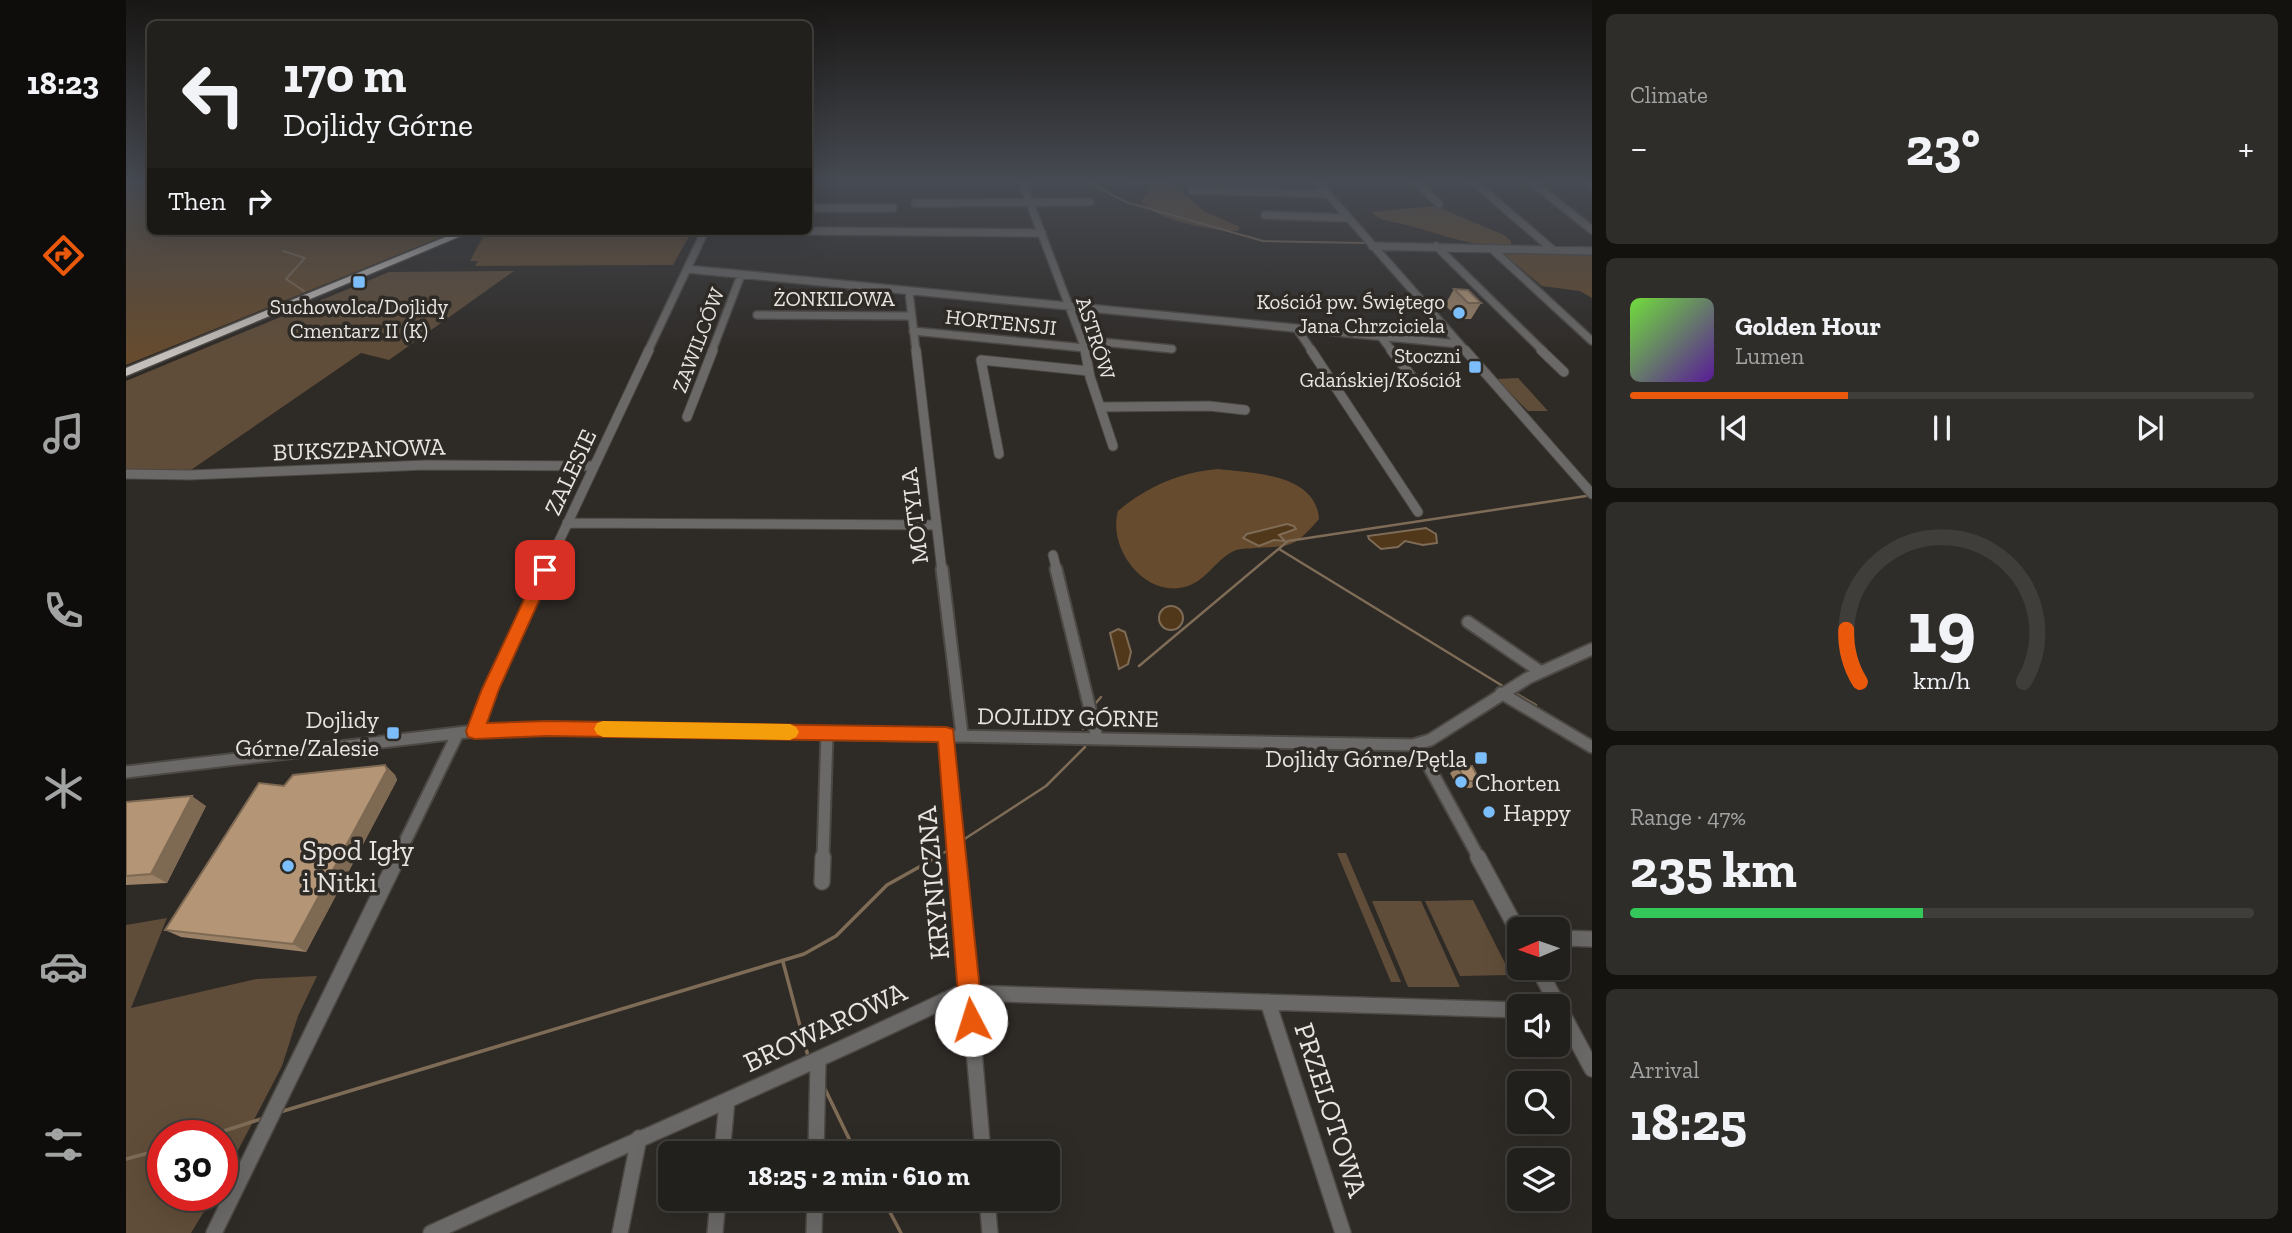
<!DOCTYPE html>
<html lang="en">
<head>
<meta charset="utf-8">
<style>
  :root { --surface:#22201c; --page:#2e2d29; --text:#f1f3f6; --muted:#a2a3a3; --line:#3f3e3b; --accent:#ea580c }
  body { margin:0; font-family:"Zilla Slab",serif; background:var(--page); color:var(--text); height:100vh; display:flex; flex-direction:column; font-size:26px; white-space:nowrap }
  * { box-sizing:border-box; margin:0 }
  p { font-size:23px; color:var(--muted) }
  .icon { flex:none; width:38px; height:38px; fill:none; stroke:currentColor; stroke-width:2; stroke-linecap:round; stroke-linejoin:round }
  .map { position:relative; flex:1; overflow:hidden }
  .drawer { display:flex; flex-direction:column; gap:14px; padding:14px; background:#13120f; width:700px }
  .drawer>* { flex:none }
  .banner { position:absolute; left:21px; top:21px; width:665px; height:214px; border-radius:10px; box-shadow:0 7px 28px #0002,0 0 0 2px var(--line); background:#22201c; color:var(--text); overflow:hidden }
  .needle { width:46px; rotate:268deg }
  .buttons { position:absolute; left:1381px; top:917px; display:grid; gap:14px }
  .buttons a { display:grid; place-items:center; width:63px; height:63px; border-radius:10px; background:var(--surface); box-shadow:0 7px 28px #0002,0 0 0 2px var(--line); font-size:35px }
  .speed { position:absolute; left:21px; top:1120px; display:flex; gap:14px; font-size:35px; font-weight:700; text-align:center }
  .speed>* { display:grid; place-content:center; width:91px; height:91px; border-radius:50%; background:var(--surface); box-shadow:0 7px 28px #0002,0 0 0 2px var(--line); line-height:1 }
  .speed .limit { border:10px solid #d22; background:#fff; color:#111 }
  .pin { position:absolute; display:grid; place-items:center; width:60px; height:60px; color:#fff; margin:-30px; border-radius:14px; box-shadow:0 4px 10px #0006 }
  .me { position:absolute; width:77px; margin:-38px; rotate:355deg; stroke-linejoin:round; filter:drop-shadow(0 0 5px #0008) }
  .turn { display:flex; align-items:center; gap:24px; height:147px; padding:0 21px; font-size:32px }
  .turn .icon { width:91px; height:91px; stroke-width:2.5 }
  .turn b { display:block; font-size:49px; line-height:60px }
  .then { display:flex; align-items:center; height:66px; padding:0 21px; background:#0003; gap:14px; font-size:26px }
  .big { font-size:52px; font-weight:700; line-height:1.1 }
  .drawer .widget { flex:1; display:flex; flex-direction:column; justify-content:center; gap:10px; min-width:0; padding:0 24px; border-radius:10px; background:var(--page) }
  .drawer .dial { align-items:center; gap:0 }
  .dial svg { height:182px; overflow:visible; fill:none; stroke:var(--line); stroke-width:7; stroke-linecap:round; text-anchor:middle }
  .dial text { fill:var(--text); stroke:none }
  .song { display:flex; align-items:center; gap:21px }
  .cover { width:84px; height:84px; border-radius:10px; background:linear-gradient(135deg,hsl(100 70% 55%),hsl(270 70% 35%)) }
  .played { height:7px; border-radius:4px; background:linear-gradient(90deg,var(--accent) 35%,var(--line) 35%) }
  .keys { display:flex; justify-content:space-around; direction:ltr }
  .heat { display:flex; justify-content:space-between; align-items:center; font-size:38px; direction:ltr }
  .charge { height:10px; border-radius:5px; background:linear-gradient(90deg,#34c759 47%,var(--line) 0) }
  .trip { position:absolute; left:532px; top:1141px; width:402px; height:70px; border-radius:10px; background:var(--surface); box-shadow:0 7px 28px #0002,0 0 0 2px var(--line); font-weight:700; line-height:70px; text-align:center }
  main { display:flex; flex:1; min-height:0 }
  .tab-bar { display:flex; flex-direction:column; width:126px; justify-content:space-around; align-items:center; background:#0e0d0b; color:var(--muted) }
  .tab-bar .icon { width:49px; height:49px }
  .tab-bar .active { color:var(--accent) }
  .tab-bar b { font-size:32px; color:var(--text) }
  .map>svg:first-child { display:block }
  .green { fill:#604d39 }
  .forest { fill:#664b2e }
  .water { fill:#52381b; stroke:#7f6c57; stroke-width:2 }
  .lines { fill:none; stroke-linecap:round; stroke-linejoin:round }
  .stream-far2 { stroke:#7f6c57; stroke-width:2 }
  .stream-far1 { stroke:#7f6c57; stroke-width:2.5 }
  .stream { stroke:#7f6c57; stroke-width:3.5 }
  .minor-far3-casing { stroke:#4c4844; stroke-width:10 }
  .minor-far2-casing { stroke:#4c4844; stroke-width:11 }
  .minor-far1-casing { stroke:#4c4844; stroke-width:15 }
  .minor-casing { stroke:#4c4844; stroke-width:18 }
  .highway-casing { stroke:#4c4844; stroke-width:3 }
  .minor-far3 { stroke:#6b6967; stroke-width:7 }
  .minor-far2 { stroke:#6b6967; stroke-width:9 }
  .minor-far1 { stroke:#6b6967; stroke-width:11 }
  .minor { stroke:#6b6967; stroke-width:15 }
  .highway { fill:#c4bfba; fill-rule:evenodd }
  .wall { fill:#9b8166 }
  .shaded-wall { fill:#7e6953 }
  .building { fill:#b49677; stroke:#7e6953; stroke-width:2 }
  .route { fill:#ea580c; stroke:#983908; stroke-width:2 }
  .slow { fill:#f59e0b }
  .poi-dot { fill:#7cbef9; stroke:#2e2a26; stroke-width:2.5 }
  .labels { text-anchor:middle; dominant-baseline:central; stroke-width:7; stroke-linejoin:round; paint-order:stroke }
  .far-street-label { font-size:21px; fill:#e7e4e2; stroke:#2e2a26 }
  .far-poi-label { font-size:21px; fill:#e7e4e2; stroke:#2e2a26; text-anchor:end }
  .street-label { font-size:24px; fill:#e7e4e2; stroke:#2e2a26 }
  .poi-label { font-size:24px; fill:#e7e4e2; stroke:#2e2a26; text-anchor:end }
  .near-poi-label { font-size:28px; fill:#e7e4e2; stroke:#2e2a26; text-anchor:start }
  .near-street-label { font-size:28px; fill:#e7e4e2; stroke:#2e2a26 }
</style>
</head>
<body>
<main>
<nav class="tab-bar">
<b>18:23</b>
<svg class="icon active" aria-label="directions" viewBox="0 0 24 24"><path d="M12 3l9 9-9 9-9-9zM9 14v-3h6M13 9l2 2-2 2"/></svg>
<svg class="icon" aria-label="music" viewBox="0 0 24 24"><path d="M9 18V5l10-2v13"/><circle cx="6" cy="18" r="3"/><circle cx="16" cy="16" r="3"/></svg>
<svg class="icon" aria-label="phone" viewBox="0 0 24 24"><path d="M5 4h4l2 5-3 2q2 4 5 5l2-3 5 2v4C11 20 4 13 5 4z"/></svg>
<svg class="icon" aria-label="climate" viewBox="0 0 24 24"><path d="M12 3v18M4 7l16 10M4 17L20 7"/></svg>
<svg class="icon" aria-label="car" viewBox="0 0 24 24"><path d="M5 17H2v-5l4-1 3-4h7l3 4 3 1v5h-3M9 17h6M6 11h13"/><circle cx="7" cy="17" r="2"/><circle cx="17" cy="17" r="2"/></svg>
<svg class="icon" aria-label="filters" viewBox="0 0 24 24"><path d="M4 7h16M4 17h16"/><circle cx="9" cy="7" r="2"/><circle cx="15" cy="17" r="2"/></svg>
</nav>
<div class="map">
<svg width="1466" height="1233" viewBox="0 0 1466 1233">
  <rect width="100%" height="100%" fill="#2e2a26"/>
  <!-- green -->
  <path class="green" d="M388,271L263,360L235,353L62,472L0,470V381L263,272Z
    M1392,378L1422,411H1402L1370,379Z
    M1211,853H1220L1275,982H1265Z
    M1347,900L1385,975L1334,976L1299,901Z
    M1246,901H1295L1334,987H1282Z
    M41,918L5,1008L130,979L191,976L172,1016L156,1066L96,1181V1136H37V1195H88L65,1233H0V925Z"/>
  <!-- forest -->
  <path class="forest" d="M3,182H24V231H330L0,365V184Z
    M995,182H1043L1078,211L1114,227L1112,231C1089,231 1029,221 1015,201L1026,188L1024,184Z
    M1309,206L1378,235L1385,241V245C1349,249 1315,234 1281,225C1267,221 1255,222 1245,212Z
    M360,231H566L547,265L349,266L352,261H344Z
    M1373,250L1466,253V298L1454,291L1416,286Z
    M1092,469C1127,473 1190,474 1193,519C1168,548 1166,546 1129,548C1122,549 1114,548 1108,551C1089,560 1082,579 1062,586C1021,600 981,550 992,511C1020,487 1055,472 1092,469Z"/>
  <!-- water -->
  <path class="water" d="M1161,524L1168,526L1170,529L1153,535L1159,541L1148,540L1133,546L1117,538L1121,534Z
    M1300,528L1310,534L1311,543L1297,545L1279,541L1272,547L1255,549L1243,539L1242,536Z
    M1033 618a12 12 0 1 1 24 0a12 12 0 1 1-24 0Z
    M992,629L999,632L1005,652L1002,664L993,669L984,633Z"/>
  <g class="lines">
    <!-- stream-far2 -->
    <path class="stream-far2" d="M961,182L1000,202L1137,241L1239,243
      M157,251L179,258L160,279L178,291"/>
    <!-- stream-far1 -->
    <path class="stream-far1" d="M1153,549L1380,688
      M1013,666L1162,541L1460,496
      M1389,693L1410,705
      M969,704L975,697
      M957,729L958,716
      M837,840L920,786L959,747
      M808,858L821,851"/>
    <!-- stream -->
    <path class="stream" d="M657,962L682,1056
      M698,1087L730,1153
      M154,1112L678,954L710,936L761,885L811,857
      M82,1136L138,1118
      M0,1159L37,1149
      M757,1199L775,1233"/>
    <!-- minor-far3 casing -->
    <g class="minor-far3-casing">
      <path id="minor-far3" d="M896,182L960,351
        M1191,182L1340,351
        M1290,182L1313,204
        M1348,182L1427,250
        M1406,182L1466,230
        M1461,182L1466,186
        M1066,190L1201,194
        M789,203L964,202
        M682,208H767
        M1139,215L1222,218
        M682,231L916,233
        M1246,246L1466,251
        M1310,246L1417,351
        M1365,248L1466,341
        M561,269L1333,344
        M783,292L790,351
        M631,315L785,316
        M1171,329L1186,351
        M787,331L959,348
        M1256,338L1266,351
        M956,340L1046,349
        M522,351L579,231
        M586,351L615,275"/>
    </g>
    <!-- minor-far2 casing -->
    <g class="minor-far2-casing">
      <path id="minor-far2" d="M790,350L816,571
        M959,350L964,377L987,446
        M1185,350L1292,512
        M1265,350L1290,382
        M1339,350L1466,494
        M1415,350L1438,372
        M974,407L1083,406L1119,410
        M561,417L587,350
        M873,454L855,360L963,371
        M0,474L64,475L300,465L468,466
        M441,523L810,525
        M927,555L931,571
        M419,571L523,350"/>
    </g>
    <!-- minor-far1 casing -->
    <g class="minor-far1-casing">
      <path id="minor-far1" d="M816,569L836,735
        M930,569L971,738
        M1342,622L1412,670
        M1375,693L1466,747
        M349,731L364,689L420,569
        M820,735L831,858
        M1287,745L1296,754L1353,858
        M0,772L349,731L421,728L1287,745L1304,740L1402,678L1466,649
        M271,858L332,733
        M697,858L701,733"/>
    </g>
    <!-- minor casing -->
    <g class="minor-casing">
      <path id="minor" d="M831,857L857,1153
        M1352,857L1393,933
        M696,882L697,857
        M1432,938L1466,939
        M1412,968L1466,1069
        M1142,1002L1217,1233
        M596,1153L601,1101
        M690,1153L692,1061
        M861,1199L864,1233
        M88,1233L272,857
        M305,1233C480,1153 657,1078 830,995L843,993L1393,1010
        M494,1233L513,1138
        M589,1233L592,1199
        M688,1233L689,1199"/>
    </g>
    <!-- highway casing -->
    <g class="highway-casing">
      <path id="highway" d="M334,231H347L0,376V368Z"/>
    </g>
    <!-- minor-far3 -->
    <use href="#minor-far3" class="minor-far3"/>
    <!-- minor-far2 -->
    <use href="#minor-far2" class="minor-far2"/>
    <!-- minor-far1 -->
    <use href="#minor-far1" class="minor-far1"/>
    <!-- minor -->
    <use href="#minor" class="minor"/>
    <!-- highway -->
    <use href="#highway" class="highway"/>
  </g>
  <!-- wall -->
  <path class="wall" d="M1328,289L1355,303L1345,319H1333L1319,305Z
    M259,765L269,775L271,780L180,952L55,937L39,930L158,786Z
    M1332,767L1354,781L1345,788H1332L1324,773Z
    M0,802L80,806L41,883L0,885Z"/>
  <!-- shaded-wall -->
  <path class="shaded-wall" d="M259,765L269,775L271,780L180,952L167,944Z
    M66,796L80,806L41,883L25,874Z"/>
  <!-- building -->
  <path class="building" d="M1328,289L1342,290L1355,303H1342Z
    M259,765L261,770L167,944L39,930L133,783L158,786L167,775Z
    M1346,766L1354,781H1340L1332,767Z
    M66,796L25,874L0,876V802Z"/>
  <!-- sky -->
  <linearGradient id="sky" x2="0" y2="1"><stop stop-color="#191715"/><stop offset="0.51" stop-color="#464a52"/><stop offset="1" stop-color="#464a52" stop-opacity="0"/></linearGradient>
  <rect width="1466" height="355" fill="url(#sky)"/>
  <!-- route -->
  <path class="route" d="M419,565L427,570L373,689L361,723L421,721L820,727L827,729L857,1020L853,1028L845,1031L837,1028L834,1020L812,742L421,736L349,739L342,737L340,731L356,689L412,570Z"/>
  <!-- slow -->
  <path class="slow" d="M477,721L664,724L670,727L673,732L670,737L664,740L477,737L471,734L468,729L471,723Z"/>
  <!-- markers -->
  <g class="poi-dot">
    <rect x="226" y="275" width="14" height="14" rx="3.5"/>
    <circle cx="1333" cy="313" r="7"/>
    <rect x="1342" y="360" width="14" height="14" rx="3.5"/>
    <rect x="260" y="726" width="14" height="14" rx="3.5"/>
    <rect x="1348" y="751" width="14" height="14" rx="3.5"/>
    <circle cx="1335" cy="782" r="7"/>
    <circle cx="1363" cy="812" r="7"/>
    <circle cx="162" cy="866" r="7"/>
  </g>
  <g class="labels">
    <!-- far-street labels -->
    <g class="far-street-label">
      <text x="708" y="298">ŻONKILOWA</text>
      <text transform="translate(875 322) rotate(6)">HORTENSJI</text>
      <text transform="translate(970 338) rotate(72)">ASTRÓW</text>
      <text transform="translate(572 340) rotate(-69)">ZAWILCÓW</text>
    </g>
    <!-- far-poi labels -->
    <g class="far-poi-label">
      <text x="1319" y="301">Kościół pw. Świętego<tspan x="1319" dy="24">Jana Chrzciciela</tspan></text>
      <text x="233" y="306" text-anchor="middle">Suchowolca/Dojlidy<tspan x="233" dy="24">Cmentarz II (K)</tspan></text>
      <text x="1335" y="355">Stoczni<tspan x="1335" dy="24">Gdańskiej/Kościół</tspan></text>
    </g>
    <!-- street labels -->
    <g class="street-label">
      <text transform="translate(233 449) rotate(-2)">BUKSZPANOWA</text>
      <text transform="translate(444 472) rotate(-65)">ZALESIE</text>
      <text transform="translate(788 516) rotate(-97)">MOTYLA</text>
      <text transform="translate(942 717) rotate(1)">DOJLIDY GÓRNE</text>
    </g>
    <!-- poi labels -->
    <g class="poi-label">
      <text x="253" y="719">Dojlidy<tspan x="253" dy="28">Górne/Zalesie</tspan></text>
      <text x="1341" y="758">Dojlidy Górne/Pętla</text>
      <text x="1349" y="782" text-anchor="start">Chorten</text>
      <text x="1377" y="812" text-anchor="start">Happy</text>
    </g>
    <!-- near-poi labels -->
    <g class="near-poi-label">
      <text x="176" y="850">Spod Igły<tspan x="176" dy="32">i Nitki</tspan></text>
    </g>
    <!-- near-street labels -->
    <g class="near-street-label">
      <text transform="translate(807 883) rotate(-95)">KRYNICZNA</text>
      <text transform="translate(699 1027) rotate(-25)">BROWAROWA</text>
      <text transform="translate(1205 1110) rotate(72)">PRZELOTOWA</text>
    </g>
  </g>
</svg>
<div class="buttons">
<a><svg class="needle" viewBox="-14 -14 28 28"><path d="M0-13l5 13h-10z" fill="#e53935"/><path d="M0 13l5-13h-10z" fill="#a2a3a3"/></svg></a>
<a><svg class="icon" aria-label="sound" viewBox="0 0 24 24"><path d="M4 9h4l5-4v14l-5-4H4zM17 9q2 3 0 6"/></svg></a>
<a><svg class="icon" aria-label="search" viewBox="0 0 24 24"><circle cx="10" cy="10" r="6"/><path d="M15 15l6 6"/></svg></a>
<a><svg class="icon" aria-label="layers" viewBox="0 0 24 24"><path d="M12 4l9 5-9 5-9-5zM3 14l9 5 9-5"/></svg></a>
</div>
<div class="speed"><div class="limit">30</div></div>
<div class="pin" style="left:419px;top:570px;background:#d93025"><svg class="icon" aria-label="arrive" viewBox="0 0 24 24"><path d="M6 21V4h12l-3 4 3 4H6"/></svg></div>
<svg class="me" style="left:845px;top:1020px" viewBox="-20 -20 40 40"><circle r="19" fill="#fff"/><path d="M0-13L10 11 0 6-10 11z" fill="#ea580c"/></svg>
<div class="trip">18:25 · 2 min · 610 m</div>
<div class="banner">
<div class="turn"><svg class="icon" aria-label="left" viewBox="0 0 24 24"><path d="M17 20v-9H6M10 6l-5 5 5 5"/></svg><div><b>170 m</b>Dojlidy Górne</div></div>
<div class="then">Then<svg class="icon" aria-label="right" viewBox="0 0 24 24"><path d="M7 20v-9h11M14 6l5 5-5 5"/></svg></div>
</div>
</div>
<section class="drawer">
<div class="widget"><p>Climate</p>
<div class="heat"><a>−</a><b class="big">23°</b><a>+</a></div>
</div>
<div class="widget">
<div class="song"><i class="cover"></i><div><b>Golden Hour</b><p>Lumen</p></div></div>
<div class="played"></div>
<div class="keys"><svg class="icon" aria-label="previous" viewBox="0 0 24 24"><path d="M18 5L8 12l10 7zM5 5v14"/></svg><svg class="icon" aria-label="pause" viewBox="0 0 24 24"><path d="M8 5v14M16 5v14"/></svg><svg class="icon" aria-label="next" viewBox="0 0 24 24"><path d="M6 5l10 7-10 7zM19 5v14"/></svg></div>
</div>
<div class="widget dial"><svg viewBox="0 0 100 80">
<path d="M14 69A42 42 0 1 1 86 69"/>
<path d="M14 69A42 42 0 0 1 8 46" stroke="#ea580c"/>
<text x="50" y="56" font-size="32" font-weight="700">19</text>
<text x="50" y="72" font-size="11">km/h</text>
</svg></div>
<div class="widget"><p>Range · 47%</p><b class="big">235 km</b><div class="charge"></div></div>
<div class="widget"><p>Arrival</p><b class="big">18:25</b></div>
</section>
</main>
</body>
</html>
